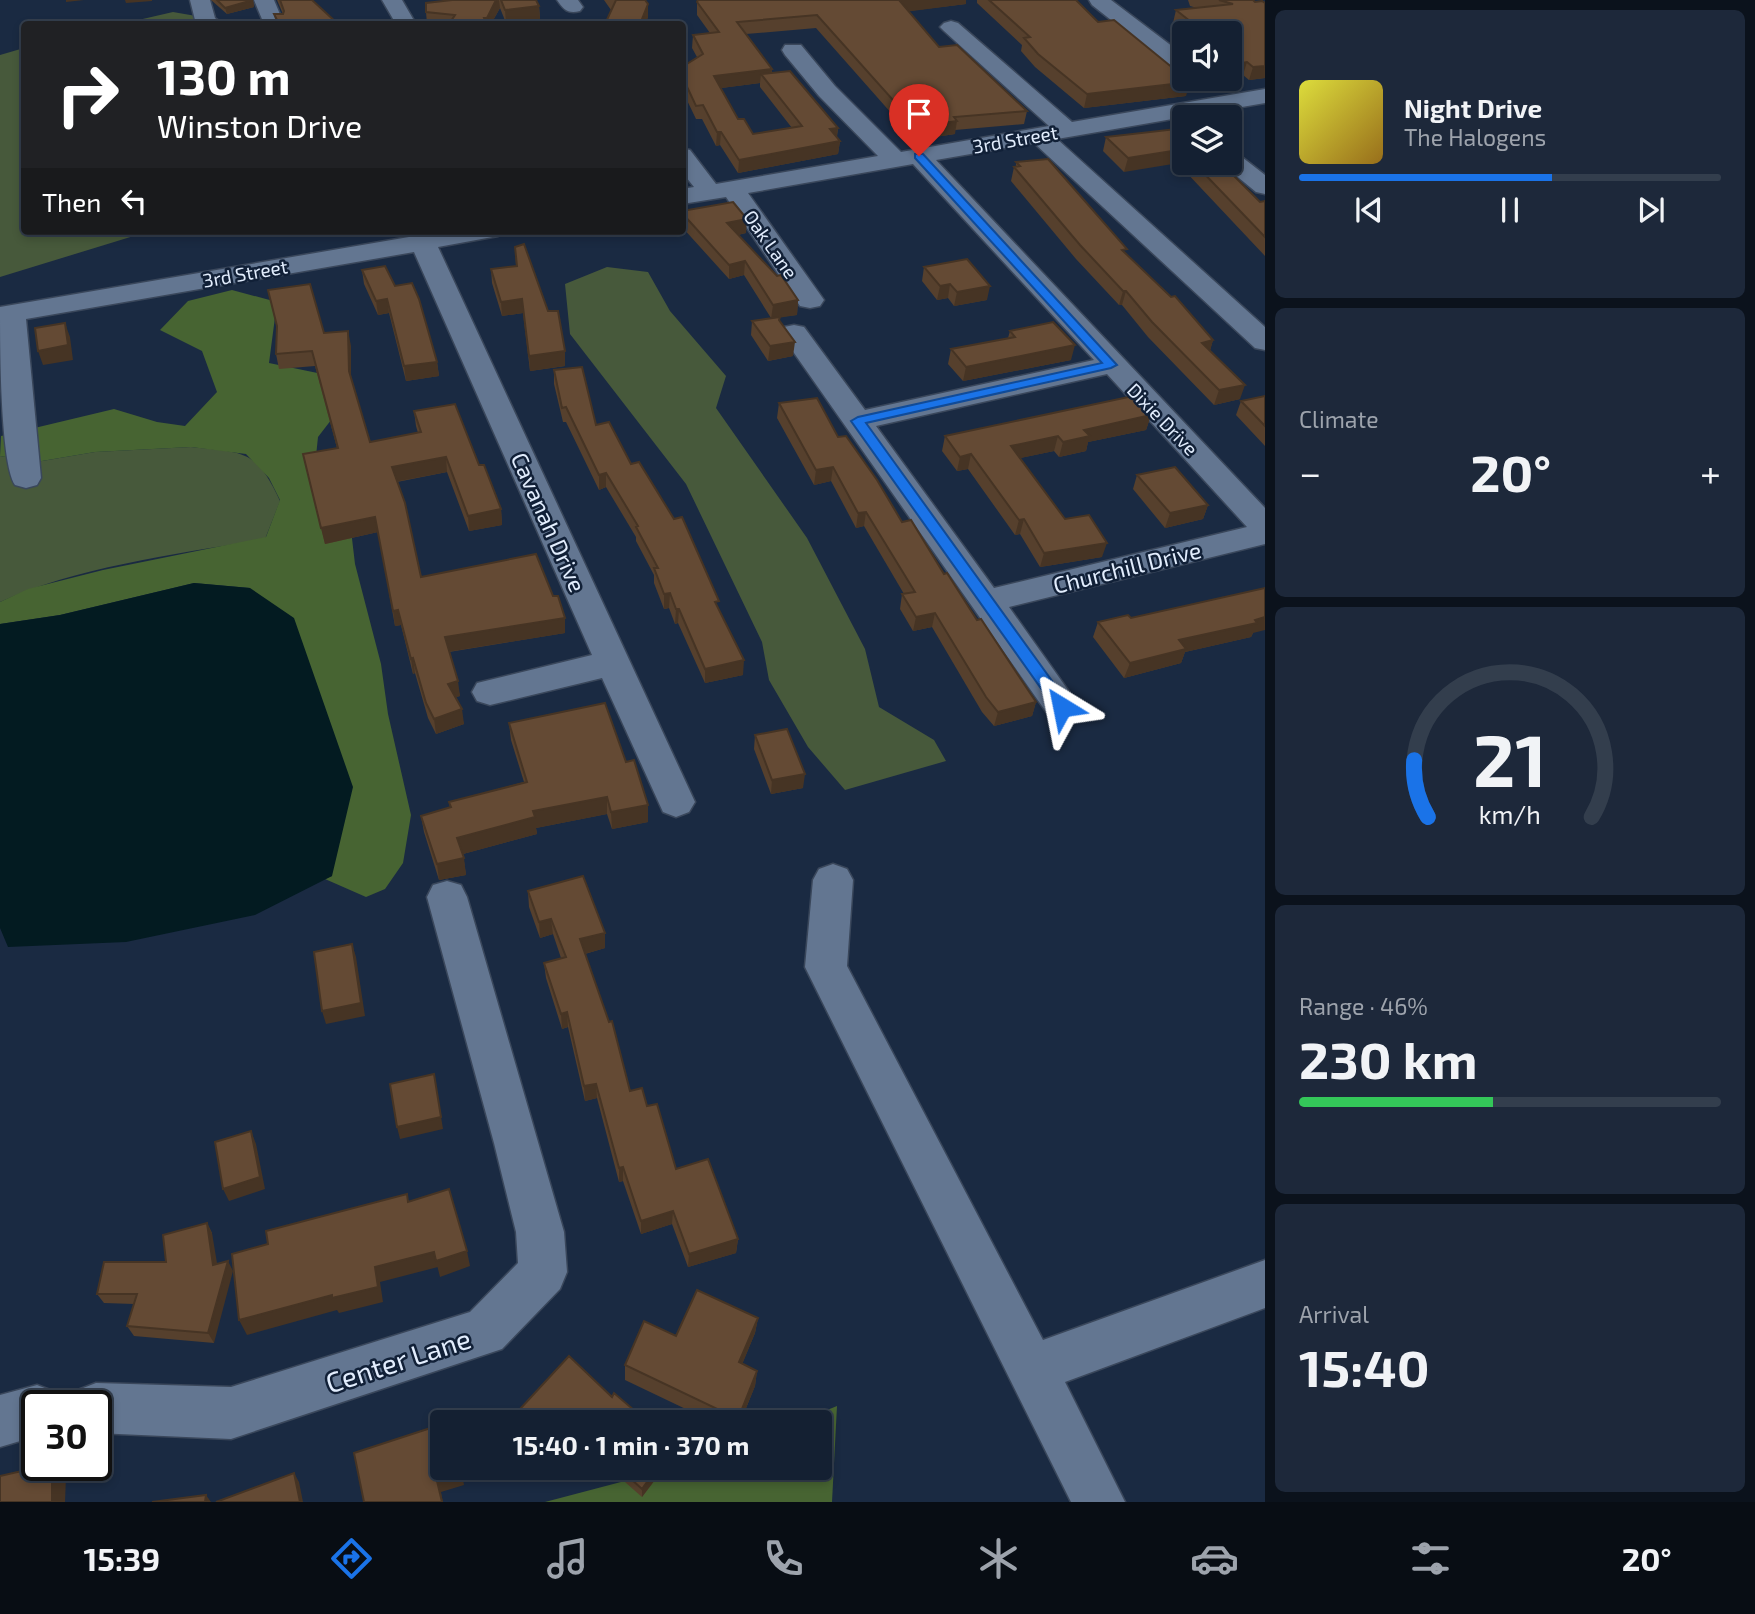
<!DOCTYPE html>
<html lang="en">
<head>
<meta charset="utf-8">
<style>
  :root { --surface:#142032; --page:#1d283a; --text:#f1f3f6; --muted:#9da3ac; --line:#333e4d; --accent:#1a73e8 }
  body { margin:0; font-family:"Exo 2",sans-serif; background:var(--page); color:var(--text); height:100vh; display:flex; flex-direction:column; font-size:26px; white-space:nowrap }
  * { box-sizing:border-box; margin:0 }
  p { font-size:23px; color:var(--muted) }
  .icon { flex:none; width:38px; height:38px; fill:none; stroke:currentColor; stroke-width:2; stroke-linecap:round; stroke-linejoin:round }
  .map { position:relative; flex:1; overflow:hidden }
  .panel { display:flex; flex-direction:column; gap:10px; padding:10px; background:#0b121c; width:490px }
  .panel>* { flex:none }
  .guide { position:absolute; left:21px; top:21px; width:665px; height:214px; border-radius:7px; box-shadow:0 4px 10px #0003,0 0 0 2px var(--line); background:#202124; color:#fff; overflow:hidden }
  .tools { position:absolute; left:1172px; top:21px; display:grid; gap:14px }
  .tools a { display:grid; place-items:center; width:70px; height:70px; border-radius:7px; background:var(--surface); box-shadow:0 4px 10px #0003,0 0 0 2px var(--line); font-size:35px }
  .speed { position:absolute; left:21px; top:1390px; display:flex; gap:14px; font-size:35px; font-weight:700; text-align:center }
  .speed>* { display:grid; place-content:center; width:91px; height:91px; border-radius:50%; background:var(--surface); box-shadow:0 4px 10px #0003,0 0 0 2px var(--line); line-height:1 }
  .speed .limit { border:4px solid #111; border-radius:10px; background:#fff; color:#111 }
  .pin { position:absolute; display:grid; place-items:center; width:60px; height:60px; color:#fff; margin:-72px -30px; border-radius:50% 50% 50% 0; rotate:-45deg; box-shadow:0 0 7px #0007 }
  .pin .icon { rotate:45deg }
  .me { position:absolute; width:77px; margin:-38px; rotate:325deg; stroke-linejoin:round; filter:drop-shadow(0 0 5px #0008) }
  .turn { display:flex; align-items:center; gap:24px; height:147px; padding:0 21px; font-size:32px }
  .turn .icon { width:91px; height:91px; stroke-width:2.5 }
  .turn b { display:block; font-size:49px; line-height:60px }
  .then { display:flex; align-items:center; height:66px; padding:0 21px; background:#0003; gap:14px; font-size:26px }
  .big { font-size:52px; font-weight:700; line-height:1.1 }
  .panel .card { flex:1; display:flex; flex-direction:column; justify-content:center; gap:10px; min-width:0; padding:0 24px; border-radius:10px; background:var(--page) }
  .panel .dial { align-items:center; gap:0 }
  .dial svg { height:182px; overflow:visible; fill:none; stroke:var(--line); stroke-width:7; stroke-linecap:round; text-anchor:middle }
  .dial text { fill:var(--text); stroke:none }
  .song { display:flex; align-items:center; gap:21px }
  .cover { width:84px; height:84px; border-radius:10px; background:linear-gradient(135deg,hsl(60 70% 55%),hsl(40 70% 35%)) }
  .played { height:7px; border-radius:4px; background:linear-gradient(90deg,var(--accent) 60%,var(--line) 60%) }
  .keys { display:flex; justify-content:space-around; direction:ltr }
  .heat { display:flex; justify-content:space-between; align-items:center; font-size:38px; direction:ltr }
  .charge { height:10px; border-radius:5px; background:linear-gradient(90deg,#34c759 46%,var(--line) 0) }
  .trip { position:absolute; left:430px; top:1410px; width:402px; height:70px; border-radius:7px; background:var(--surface); box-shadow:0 4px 10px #0003,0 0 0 2px var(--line); font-weight:700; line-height:70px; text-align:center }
  .dock { display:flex; height:112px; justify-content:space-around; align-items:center; background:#080d14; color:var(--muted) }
  .dock .icon { width:49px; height:49px }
  .dock .active { color:var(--accent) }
  .dock b { font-size:32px; color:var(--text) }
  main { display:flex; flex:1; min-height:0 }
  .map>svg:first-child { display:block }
  .green { fill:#47593b }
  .forest { fill:#476432 }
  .water { fill:#031b21 }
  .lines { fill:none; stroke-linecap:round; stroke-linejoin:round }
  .minor-casing { stroke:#3a475b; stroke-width:3 }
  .minor { fill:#637691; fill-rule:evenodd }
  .wall { fill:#56402d; fill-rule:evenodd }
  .shaded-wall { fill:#463424 }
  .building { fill:#644a34; stroke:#463424; stroke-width:2 }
  .route { fill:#1a73e8; stroke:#114b97; stroke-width:2 }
  .labels { text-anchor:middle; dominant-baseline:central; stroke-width:5; stroke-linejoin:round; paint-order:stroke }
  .far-street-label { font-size:19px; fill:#e2edfd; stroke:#112037 }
  .street-label { font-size:23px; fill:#e2edfd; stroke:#112037 }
  .near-street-label { font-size:28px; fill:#e2edfd; stroke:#112037 }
</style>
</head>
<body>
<main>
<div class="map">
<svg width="1265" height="1502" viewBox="0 0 1265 1502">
  <rect width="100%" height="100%" fill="#1a2a42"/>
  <!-- green -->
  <path class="green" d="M173,12L196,16L198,24H121Z
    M24,48V231H150L0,277V55Z
    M607,267L648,272L670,311L726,376L716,408L807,538L865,649L879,707L934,740L946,761L845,790L808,747L769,680L762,642L686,484L570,334L565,284Z
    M191,447C243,453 256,448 280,501L265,539C183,553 75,567 0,602V456L36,462L95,452Z"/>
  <!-- forest -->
  <path class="forest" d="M232,290L277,302L269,363L332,376L348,398L318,437L315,466L349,513L355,564L381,664L388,714L411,815L403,863L385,889L366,897L325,879L332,876L250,588L194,583L60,615L0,624V602L28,589L103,570L266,537L280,500L269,478L246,454L191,447L95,452L36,462L0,456L1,436L114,409L157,422L185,426L217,392L202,351L160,330L188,301Z
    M837,1406L832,1502H545L674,1468H821V1423H795Z"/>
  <!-- water -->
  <path class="water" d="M194,583L250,588L294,618L353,787L332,876L255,915L126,942L8,947L0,928V624L60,615Z"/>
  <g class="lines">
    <!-- minor casing -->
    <g class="minor-casing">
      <path id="minor" d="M190,0H210L215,18L222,24H196Z
        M254,0H274L284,24H264Z
        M382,0H402L416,24H396Z
        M557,0H578L583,7L580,11C568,14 564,10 557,0Z
        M1089,0H1111L1185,56V74L1177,72L1092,5Z
        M951,21L958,23L1072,122L1265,89V103L1057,139L1265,327V350L1255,348L1034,143L936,160L1265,508V544L1009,607L1080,707L1075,716L1062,720L1049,716L780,333L784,327L794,325L804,327L865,410L1094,360L913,164L748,193L824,300L820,306L810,308L800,306L726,197L682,204V189L694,187L682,172V148L690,150L716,184L878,156L819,96L785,55L782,50L785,45H801L835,86L901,152L1049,126L944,31L940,27L944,23ZM1107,374L1247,527L994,588L876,426Z
        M1230,152L1238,154L1265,175V194L1256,192L1222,164L1230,163Z
        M444,231H502L498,236L438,247L695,802L689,812L676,817L663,812L602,678L490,705L477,701L472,692L477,683L592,655L414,252L26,319L41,478L37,485L26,488L15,485C0,462 0,340 0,307Z
        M833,864L847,869L853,880L847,966L1043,1340L1265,1260V1308L1065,1382L1125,1502H1071L805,967L813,880L819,869Z
        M447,881L461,885L467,897L564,1232L567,1272L560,1289L502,1349L231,1439L96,1433V1405H72L78,1390L96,1383L231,1387L470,1312L518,1263L516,1232L494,1143L427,897L433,885Z
        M37,1385L55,1392L61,1405H37V1436L0,1447V1395Z"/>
    </g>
    <!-- minor -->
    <use href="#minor" class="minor"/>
  </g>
  <!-- wall -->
  <path class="wall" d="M211,0H253L254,7L227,14Z
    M277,0H312L338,24H276L274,14H283Z
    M496,0H536L539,6L540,19L506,23L500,8L491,24H427L426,12Z
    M604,0H645L648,4V17L645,24H605L611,10Z
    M977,0H1076L1098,22L1186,96L1084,108L1035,67L1021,51L1022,45L977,3Z
    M1188,0H1253L1265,78L1249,80L1243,75L1237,76L1230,70V33H1186L1173,23L1176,10L1197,8L1190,6Z
    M697,2L966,4L908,11L939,47L1027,111L1024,124L955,130V134L915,140L816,28L746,34L772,69V73L838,128L837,137L840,141L838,154L738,173L720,145L716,146L702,119H696L682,90V67L697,57L692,48L693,35L710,33L697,15ZM760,83V87L792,128L753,134L738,119L721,88Z
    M1185,128L1124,172L1103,151L1106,137Z
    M1016,162L1126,254L1213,340L1210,350L1240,399L1214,405L1148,337L1122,305H1119L1076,259L1011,181L1014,167H1016Z
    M1186,163H1221L1260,202L1265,201V256L1184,170Z
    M682,211L746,233L738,235L798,300L797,315L779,317V320L793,356L768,361L751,335L752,321L771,318L744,275L729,279L682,227Z
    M515,247L548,311L565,351V366L530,371L523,313L502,316L492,283L491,269L516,266Z
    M924,267L987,300L954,306L948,298L937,300L922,281Z
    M362,270L395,286L437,362L439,376L406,381L389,313L378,315L364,284Z
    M268,290L324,333L351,346V379L370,442L418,433L416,426L414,411L479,465L501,509L502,525L469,531L447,472L397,482L421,577L565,633L449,652L460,696L456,697L464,724L436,734L428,718L415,673L413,674L401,625L395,626L378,532L325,544L303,454L337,448L315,366L279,369L276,354L277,329Z
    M1010,331L1071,360L963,381L948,364L951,349L1008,338Z
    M554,370L596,425L631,464L719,609L743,675L705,683L678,623L675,624L669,608L664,609L654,583V575L636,541V537L606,487L599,490L566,422H563L554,384Z
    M1265,396V446L1236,415L1241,401Z
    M779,403L838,437L902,522L944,574L1036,702L1032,716L994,726L982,712L932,627L913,631L900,609L902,594H904L864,526L856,528L831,481L814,485L777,418Z
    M1151,415L1146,430L1088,442L1086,451L1059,457L1054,451L1020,458L1065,519L1102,557L1040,567L1020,534L1015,535L968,469L957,471L942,451L945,436Z
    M1137,475L1208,505L1203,519L1165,528L1133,489Z
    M1131,618L1253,633L1251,637L1185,652L1181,663L1124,678L1093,637L1098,622Z
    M509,723L626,762L648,805V822L612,829L607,814L536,828L537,834L463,854L466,875L439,880L424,832L421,816L450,808L449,802L524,782L511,740Z
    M755,735L803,788L771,794L754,749Z
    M528,891L605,948L585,954L630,1091L647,1106L676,1169L738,1239L736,1253L688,1267L672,1224L641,1234L623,1181L619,1182L597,1098L585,1101L568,1027L562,1029L546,978L544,963L561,958L553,934L540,938L529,907Z
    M207,1223L212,1233L214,1343L134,1336L127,1326L134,1304L104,1303L97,1294L166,1262Z
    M758,1318L755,1333L742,1364L757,1371L755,1386L740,1423H715L625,1380V1365L676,1336Z
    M609,1468H664L642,1497Z"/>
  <!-- shaded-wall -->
  <path class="shaded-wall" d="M66,0H84L66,2Z
    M125,0H152V1L126,3Z
    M253,0L254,7L227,14L225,8Z
    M496,0H499L500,8L491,24H487V18Z
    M899,0H966V4L897,13Z
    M648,4V17L645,24H640Z
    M539,6L540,19L506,23L505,10Z
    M1247,62L1243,75L1237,76L1242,63Z
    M1265,66V78L1249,80L1253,67Z
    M772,69L771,82L761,74L760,83L714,89V76Z
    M1190,82L1186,96L1084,108L1087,94Z
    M957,121L955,134L915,140L917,127Z
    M838,128L836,141L830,129Z
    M717,132H721L720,145L716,146Z
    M840,141L838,154L738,173L739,160Z
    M1185,149V162L1124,172L1128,158Z
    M747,219L746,233L727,237V223Z
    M745,261L744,275L729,279V265Z
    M950,284L948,298L937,300L940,286Z
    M990,286L987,300L954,306L957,292Z
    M1123,291H1126L1122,305H1119Z
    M387,299L389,313L378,315L376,301Z
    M522,299L523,313L502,316L501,302Z
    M798,300L797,315L771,319L773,305Z
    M65,323L70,337L73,360L43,365L38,351Z
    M348,331L351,346V386L349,371Z
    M1213,340L1209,355L1202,343Z
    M795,342L793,356L768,361L770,346Z
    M1075,345L1071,360L963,381L966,367Z
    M565,351V366L530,371L529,356Z
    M437,362L439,376L406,381L404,366Z
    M1245,385L1240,399L1214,405L1219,390Z
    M1151,415L1146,430L1088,442L1086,451L1059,457L1063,442L1084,430Z
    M1058,436L1054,451L1007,461L1011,446Z
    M971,454L968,469L957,471L960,457Z
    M446,457L447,472L394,482L392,467Z
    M833,467L831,481L814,485L816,470Z
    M606,473V487L599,490V475Z
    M1208,505L1203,519L1165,528L1170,513Z
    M501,509L502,525L469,531L468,516Z
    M866,512L864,526L856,528L858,513Z
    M375,517L378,532L325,544L321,528Z
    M1024,519L1020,534L1015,535L1019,520Z
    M1107,543L1102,557L1040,567L1044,553Z
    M670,593L669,608L664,609V594Z
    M676,609H679L678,623L675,624Z
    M398,610L401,625L395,626L393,611Z
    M935,613L932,627L913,631L916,617Z
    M1265,617V630L1253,633L1251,637L1185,652L1181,663L1124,678L1130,663L1179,640Z
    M565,618V633L447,652L445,637Z
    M413,658L415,673L413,674L411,659Z
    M744,660L743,675L705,683V669Z
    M458,681L460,696L450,699L448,684Z
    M1036,702L1032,716L994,726L998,712Z
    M462,709L464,724L436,734L434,719Z
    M805,774L803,788L771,794L772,780Z
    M607,797V814L536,828L537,834L459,855L457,838L533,811Z
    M648,805V822L612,829L611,812Z
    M464,858L466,875L439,880L437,864Z
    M551,919L553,934L540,938L539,922Z
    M605,933V948L581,955L580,939Z
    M352,944L356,957L365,1016L326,1024L322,1011Z
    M567,1012L568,1027L562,1029L561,1014Z
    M434,1074L443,1129L400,1139L397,1127Z
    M596,1084L597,1098L585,1101L584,1086Z
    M251,1131L256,1144L265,1189L229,1201L223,1189Z
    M623,1167V1181L619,1182V1168Z
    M673,1211L672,1224L641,1234V1221Z
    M207,1223L212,1233L219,1275L213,1265Z
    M738,1239L736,1253L688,1267L689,1254Z
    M467,1251L470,1266L440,1277L436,1261Z
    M434,1252L438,1267L380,1282L383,1302L339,1313L337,1310L247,1335L239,1320L332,1295L375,1267Z
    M228,1261L233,1271L214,1343L208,1333Z
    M758,1318L755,1333L737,1377L739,1362Z
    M757,1371L755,1386L740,1423H737Z
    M52,1465L66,1477L65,1502H52Z
    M461,1468L464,1485L441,1492L443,1502H442L437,1481Z
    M657,1468H664L642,1497V1489Z
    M294,1473L299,1482L303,1502H300Z
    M206,1495L211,1502H205Z"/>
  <!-- building -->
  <path class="building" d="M217,0H253L225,8Z
    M280,0H312L338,24H279L274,14H283L284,11Z
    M452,0H496L487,18H484L485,21L483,24H449L455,15L426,12V3Z
    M501,0H536L539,6L505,10Z
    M616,0H645L648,4L640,24H605Z
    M698,0H901H899L939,47L957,45L1027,111L954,117L957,121L917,127L817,15L737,22L772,69L714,76L738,119H744L753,134L802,126L761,74L790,71L838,128L830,129L840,141L739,160L721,132H717L703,105L696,106L682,76V67L703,54L693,35L719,32L697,2Z
    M989,0H1076L1098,22L1114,20L1190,82L1087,94L1038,54L1024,38L1030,37Z
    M1219,0H1253L1255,2L1262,1L1265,3V66L1253,67L1247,62L1242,63L1230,54V33H1205L1176,10L1233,4Z
    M1185,128V149L1128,158L1106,137Z
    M1048,159L1127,249L1122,250L1171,297L1175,296L1213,340L1202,343L1245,385L1219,390L1152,322L1126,291H1123L1080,245L1014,167L1020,166L1016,162Z
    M1194,163H1221L1260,202L1265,201V237Z
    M733,202L747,219L727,223L777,276L781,275L798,300L773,305L745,261L729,265L682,213V211Z
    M524,244L548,311H558L565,351L529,356L522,299L501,302L491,269L517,266L515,247Z
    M967,259L990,286L957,292L950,284L940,286L924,267Z
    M385,266L395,286L412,283L419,299L437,362L404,366L387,299L376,301L362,270Z
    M310,284L324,333L348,331L349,371L370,442L421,432L414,411L455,404L479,465H484L501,509L468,516L446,457L392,467L405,503L421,577L536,554L553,596H558L565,618L445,637L458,681L448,684L462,709L434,719L426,703L413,658L411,659L398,610L393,611L375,517L321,528L303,454L338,448L312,351L276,354L277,326L268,290Z
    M780,317L779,320L795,342L770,346L752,321Z
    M1053,322L1075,345L966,367L951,349L1015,337L1010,331Z
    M65,323L68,345L38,351L35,328Z
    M582,367L596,425L609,422L631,464L639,462L674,519L682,517L719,601L715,602L744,660L705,669L679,609H676L670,593L664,594L654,568H658L636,527L638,526L606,473L599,475L566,407L562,408L554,370Z
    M1133,396L1151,415L1084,430L1090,436L1063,442L1058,436L1011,446L1065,519L1089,515L1107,543L1044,553L1024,519L1019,520L971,454L960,457L945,436Z
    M1265,396V426L1241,401Z
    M817,398L838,437L846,436L877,480L902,522L911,520L944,574L947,573L977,620L981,619L1036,702L998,712L986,697L935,613L916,617L902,594L915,592L866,512L858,513L833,467L816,470L779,403Z
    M1175,467L1208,505L1170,513L1137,475Z
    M1265,588V617L1255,620L1257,623L1179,640L1186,649L1130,663L1098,622L1128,615L1131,618Z
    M605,703L626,762L634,760L648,805L611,812L607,797L533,811L535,817L457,838L464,858L437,864L421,816L451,807L449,802L527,782L509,723Z
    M787,729L805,774L772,780L755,735Z
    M583,876L605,933L580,939L609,1022L612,1021L630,1091L642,1088L647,1106L657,1104L676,1169L708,1159L738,1239L689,1254L673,1211L641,1221L623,1167L619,1168L596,1084L584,1086L567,1012L561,1014L544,963L566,957L551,919L539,922L528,891Z
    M352,944L361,1003L322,1011L314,952Z
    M434,1074L441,1117L397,1127L390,1084Z
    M251,1131L260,1177L223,1189L215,1142Z
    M449,1189L467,1251L436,1261L434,1252L375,1267L378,1287L332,1298V1295L239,1320L232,1254L268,1244L266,1231L407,1194L408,1202Z
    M207,1223L213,1265L228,1261L208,1333L127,1326L137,1294H97L104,1262H166L163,1235Z
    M697,1290L758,1318L739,1362L757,1371L738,1419L625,1365L644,1321L676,1336Z
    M569,1356L612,1397L614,1393L649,1423H507Z
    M443,1424V1468H460L461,1473L437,1481L442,1502H364L354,1453Z
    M48,1465H52V1502H0V1476Z
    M619,1468H657L642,1489Z
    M294,1473L300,1502H216Z
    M206,1495L205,1502H152Z"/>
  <!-- route -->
  <path class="route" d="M915,154H923L1117,365L1111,368L866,423L1068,703L1070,707L1068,711H1057L851,421L858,417L1102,363L915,158Z"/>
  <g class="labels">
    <!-- far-street labels -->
    <g class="far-street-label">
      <text transform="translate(1015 139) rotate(-10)">3rd Street</text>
      <text transform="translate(771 244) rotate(55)">Oak Lane</text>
      <text transform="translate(245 273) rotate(-10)">3rd Street</text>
      <text transform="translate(1163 419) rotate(46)">Dixie Drive</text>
    </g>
    <!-- street labels -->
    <g class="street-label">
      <text transform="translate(549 522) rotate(66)">Cavanah Drive</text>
      <text transform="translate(1127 567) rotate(-14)">Churchill Drive</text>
    </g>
    <!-- near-street labels -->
    <g class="near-street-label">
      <text transform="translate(398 1360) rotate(-18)">Center Lane</text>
    </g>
  </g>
</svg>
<div class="tools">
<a><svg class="icon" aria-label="sound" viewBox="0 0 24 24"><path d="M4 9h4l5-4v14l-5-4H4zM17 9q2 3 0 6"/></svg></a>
<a><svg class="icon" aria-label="layers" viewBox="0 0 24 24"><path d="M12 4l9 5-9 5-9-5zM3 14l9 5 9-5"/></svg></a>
</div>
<div class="speed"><div class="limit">30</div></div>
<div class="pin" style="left:919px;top:156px;background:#d93025"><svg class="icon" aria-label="arrive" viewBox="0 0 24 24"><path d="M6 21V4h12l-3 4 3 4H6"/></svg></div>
<svg class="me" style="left:1062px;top:707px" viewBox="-20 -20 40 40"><path d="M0-17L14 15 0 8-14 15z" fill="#1a73e8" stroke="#fff" stroke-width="4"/></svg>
<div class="trip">15:40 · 1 min · 370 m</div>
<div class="guide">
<div class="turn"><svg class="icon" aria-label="right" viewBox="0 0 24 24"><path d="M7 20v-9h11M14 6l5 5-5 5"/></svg><div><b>130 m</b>Winston Drive</div></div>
<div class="then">Then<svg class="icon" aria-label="left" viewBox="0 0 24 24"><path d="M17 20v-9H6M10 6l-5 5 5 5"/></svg></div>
</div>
</div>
<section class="panel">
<div class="card">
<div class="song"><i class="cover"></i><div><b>Night Drive</b><p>The Halogens</p></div></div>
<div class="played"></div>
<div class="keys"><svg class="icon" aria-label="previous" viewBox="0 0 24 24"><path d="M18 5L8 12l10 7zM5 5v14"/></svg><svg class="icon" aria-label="pause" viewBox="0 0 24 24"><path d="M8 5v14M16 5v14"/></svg><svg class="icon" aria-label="next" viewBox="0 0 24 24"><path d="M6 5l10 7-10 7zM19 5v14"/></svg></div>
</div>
<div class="card"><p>Climate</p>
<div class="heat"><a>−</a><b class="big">20°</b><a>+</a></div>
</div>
<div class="card dial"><svg viewBox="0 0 100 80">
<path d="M14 69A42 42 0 1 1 86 69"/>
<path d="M14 69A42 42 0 0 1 8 44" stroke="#1a73e8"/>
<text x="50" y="56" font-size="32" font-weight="700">21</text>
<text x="50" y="72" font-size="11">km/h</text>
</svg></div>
<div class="card"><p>Range · 46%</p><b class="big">230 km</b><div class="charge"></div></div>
<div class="card"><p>Arrival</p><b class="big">15:40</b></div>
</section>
</main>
<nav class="dock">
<b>15:39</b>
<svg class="icon active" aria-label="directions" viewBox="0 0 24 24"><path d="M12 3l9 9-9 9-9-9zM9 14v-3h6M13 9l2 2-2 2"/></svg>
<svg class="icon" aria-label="music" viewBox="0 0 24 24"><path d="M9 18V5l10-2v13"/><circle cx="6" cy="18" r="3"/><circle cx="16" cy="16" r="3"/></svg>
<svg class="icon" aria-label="phone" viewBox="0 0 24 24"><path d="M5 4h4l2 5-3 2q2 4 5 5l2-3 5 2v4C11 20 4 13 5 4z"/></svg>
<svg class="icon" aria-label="climate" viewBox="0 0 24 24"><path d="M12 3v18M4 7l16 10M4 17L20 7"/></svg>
<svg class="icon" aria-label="car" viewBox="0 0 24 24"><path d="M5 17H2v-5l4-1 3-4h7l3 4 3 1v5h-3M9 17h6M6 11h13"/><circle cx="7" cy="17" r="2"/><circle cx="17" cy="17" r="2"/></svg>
<svg class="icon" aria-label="filters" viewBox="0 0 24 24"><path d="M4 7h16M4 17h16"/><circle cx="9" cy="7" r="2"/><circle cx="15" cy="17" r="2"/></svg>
<b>20°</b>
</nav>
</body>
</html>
